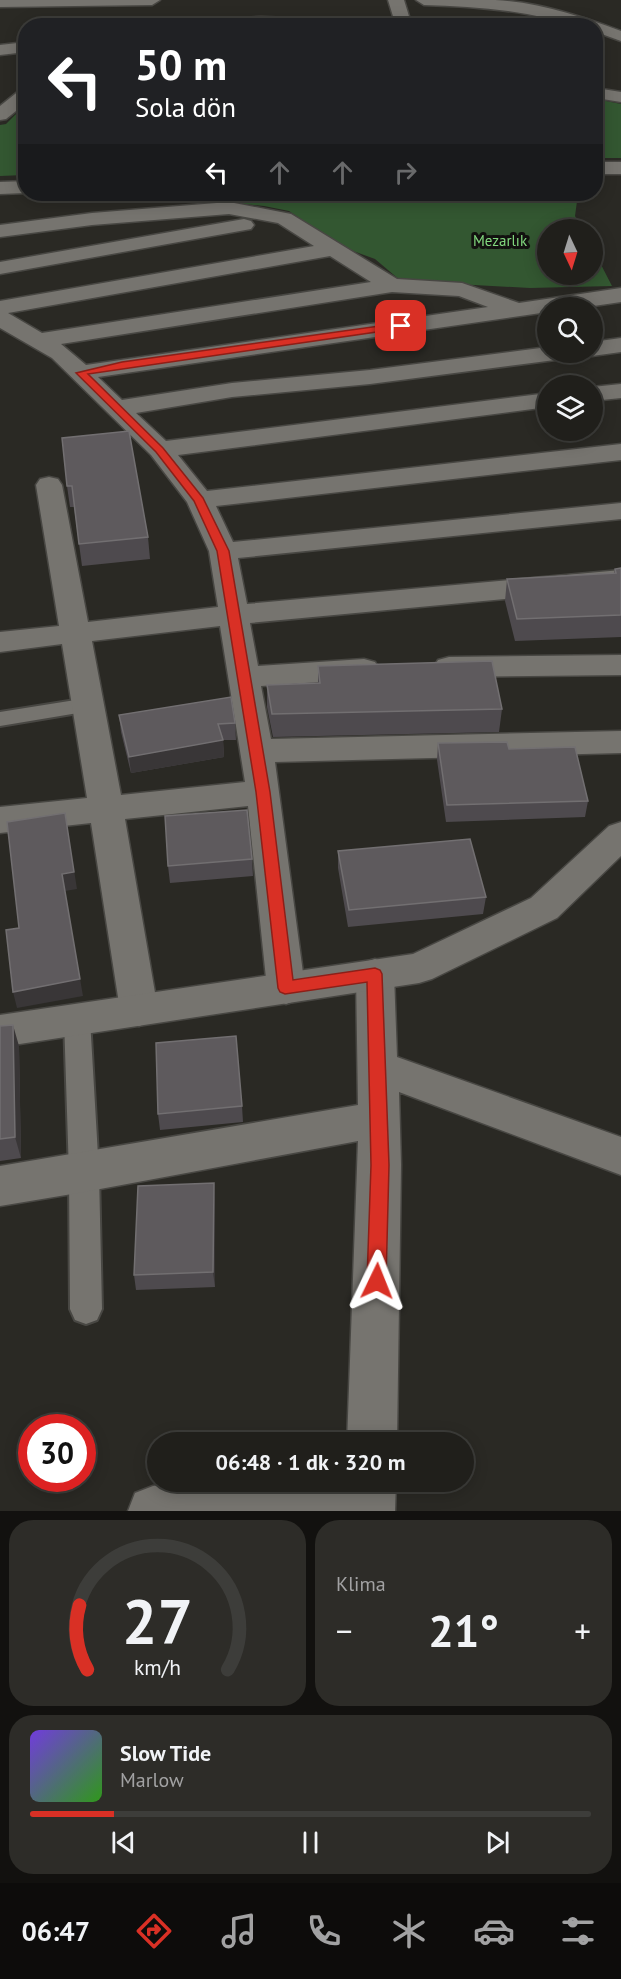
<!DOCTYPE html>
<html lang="tr">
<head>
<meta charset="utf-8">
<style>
  :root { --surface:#201f1b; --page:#2d2c28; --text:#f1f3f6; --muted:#a2a2a3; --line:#3d3d3a; --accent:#d93025 }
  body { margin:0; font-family:"PT Sans",sans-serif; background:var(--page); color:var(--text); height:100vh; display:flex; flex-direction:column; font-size:22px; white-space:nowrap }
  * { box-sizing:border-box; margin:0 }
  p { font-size:20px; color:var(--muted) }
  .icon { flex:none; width:33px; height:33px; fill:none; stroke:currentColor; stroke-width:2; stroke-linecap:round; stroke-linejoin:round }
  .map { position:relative; height:1511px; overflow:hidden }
  .sheet { display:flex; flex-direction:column; gap:9px; padding:9px; background:#12110f; flex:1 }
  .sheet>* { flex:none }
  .top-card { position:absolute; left:18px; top:18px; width:585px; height:183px; border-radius:24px; box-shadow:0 3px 15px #0003,0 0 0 2px var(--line); background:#202124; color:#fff; overflow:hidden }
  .needle { width:39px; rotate:176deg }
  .buttons { position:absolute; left:537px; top:219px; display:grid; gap:12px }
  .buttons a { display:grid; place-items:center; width:66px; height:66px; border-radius:50%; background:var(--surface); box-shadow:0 3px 15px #0003,0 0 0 2px var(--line); font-size:30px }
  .speed { position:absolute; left:18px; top:1414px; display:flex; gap:12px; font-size:30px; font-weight:700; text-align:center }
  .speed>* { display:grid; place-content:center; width:78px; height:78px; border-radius:50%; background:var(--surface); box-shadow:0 3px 15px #0003,0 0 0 2px var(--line); line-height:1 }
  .speed .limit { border:9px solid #d22; background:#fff; color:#111 }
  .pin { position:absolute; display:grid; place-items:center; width:51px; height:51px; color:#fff; margin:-26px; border-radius:12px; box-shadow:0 3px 9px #0006 }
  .me { position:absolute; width:66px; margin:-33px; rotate:2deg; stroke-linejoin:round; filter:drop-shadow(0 0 4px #0008) }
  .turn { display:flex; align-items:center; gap:21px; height:126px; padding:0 18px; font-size:27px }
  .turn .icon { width:78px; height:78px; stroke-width:2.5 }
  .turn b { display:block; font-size:42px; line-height:51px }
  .lanes { display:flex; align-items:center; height:57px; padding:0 18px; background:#0003; justify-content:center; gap:30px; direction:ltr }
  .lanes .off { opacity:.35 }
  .big { font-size:45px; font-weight:600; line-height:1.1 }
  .sheet .tile { flex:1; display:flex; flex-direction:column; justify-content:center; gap:9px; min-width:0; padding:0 21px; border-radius:24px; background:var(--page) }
  .sheet .dial { align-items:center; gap:0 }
  .dial svg { height:156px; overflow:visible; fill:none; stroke:var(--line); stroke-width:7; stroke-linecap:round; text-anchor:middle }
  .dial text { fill:var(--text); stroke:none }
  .song { display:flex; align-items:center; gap:18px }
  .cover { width:72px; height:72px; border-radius:9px; background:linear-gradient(135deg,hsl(260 70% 55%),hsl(110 70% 35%)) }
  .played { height:6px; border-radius:3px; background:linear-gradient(90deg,var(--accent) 15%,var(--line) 15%) }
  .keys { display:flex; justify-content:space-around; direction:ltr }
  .heat { display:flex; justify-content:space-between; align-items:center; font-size:33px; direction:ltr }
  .sheet .tiles { flex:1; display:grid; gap:9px; grid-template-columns:1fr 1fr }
  .tile:last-child { grid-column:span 2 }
  .trip { position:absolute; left:147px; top:1432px; width:327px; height:60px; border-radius:30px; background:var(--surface); box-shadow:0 3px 15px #0003,0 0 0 2px var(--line); font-weight:600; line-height:60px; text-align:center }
  .tabs { display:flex; height:96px; justify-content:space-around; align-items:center; background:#0d0c0b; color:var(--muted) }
  .tabs .icon { width:42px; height:42px }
  .tabs .active { color:var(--accent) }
  .tabs b { font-size:27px; color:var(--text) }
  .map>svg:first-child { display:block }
  .green { fill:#335731 }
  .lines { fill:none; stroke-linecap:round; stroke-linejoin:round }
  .lane-casing { stroke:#484743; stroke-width:4 }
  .street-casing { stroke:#484743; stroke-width:3 }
  .secondary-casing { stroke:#484743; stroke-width:3 }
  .lane { fill:#76746f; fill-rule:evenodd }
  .street { fill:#76746f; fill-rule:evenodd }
  .secondary { fill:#76746f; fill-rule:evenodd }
  .wall { fill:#4e4a4e }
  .shaded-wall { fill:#393637 }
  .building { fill:#5e5a5d; stroke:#726f71; stroke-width:1.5 }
  .route { fill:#d93025; stroke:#8d1f18; stroke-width:1.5 }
  .labels { text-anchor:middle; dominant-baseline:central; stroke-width:6; stroke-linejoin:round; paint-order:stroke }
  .far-park-label { font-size:15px; fill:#82d87e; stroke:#12110f }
</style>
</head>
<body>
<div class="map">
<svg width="621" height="1511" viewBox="0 0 621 1511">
  <rect width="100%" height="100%" fill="#2a2924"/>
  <!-- green -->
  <path class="green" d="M596,99L621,104V158H596Z
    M25,105V175L0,176V125L6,124Z
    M192,194H578L575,216L582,229L548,230V274H592L593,249L612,286L530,288L401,281L375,259L342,247L289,211L264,206L192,199Z"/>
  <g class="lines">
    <!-- lane casing -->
    <g class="lane-casing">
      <path id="lane" d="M88,698L96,700L99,705L96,710L0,726V712Z
        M77,1008L86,1011L90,1019L99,1173L102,1309L97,1320L86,1324L75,1320L70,1309L69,1173L64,1019L68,1011Z"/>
    </g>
    <!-- street casing -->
    <g class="street-casing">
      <path id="street" d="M0,0H160L152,5L0,7Z
        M388,0H404L412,26H396Z
        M416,0C442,0 469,0 495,0C538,2 581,16 621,31V41L596,32V26C571,26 550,18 527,14C493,8 458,6 424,5Z
        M261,17L385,21L393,26H170L178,21Z
        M26,42V52L0,55V45Z
        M596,88L621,92V102L596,98Z
        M26,89V103L6,119L0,120V106L20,90Z
        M229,202L291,214L397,279L462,283L519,303L621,288V302L580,308H548V312L98,377L122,400L232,383L370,370L548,347V352H574L571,357L563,359L370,384L232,397L136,413L166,441L548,393V407L178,455L207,491L621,444V460L216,506L233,542L621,503V519L238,558L247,604L621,570V588L250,623L258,666L364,659L375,662L379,669L375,676L364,679L261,686L271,739L621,731V753L275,762L305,988L300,999L286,1004L272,999L267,988L248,806L125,819L158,1010L153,1021L139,1026L125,1021L120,1010L91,823L0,833V807L87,798L62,644L0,652V632L59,626L36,485L40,479L49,477L58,479L62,485L88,622L218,607L209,551L187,502L151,455L52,358L0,328V301L314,246L278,223L229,214L92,225L0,237V225L92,213ZM330,256L371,282L42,333L8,313ZM392,292L459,296L488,307L86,365L61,344ZM220,626L245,782L121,795L92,641Z
        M244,219L251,221L254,225L251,229L0,274V262Z
        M621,338V352L592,356L583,352H592V342Z
        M621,384V398L592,401V387Z
        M621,655V675L449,677L438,674L434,667L438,660L449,657Z
        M375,959L388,963L394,974L397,1057L621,1137V1175L399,1092L401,1165L397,1443H347L358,1141L84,1192L0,1206V1166L358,1105L356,974L362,963Z
        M180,1482H396L395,1511H128L135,1493L153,1486Z"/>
    </g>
    <!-- secondary casing -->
    <g class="secondary-casing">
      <path id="secondary" d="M596,162H621V174H596Z
        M26,181V193L0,194V182Z
        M621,822V856L557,918L432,979L419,983L0,1047V1015L413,954L531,898L609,826Z"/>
    </g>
    <!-- lane -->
    <use href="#lane" class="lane"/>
    <!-- street -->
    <use href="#street" class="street"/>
    <!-- secondary -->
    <use href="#secondary" class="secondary"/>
  </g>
  <!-- wall -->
  <path class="wall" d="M129,431L148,537L150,559L82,566L74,507H70L67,486Z
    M621,568V637L515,641L505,601L507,579L614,573L615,569Z
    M318,666L502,709L499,732L273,737L267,707V685L318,683Z
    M119,715L235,723L236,740H223L224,757L131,773L121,732Z
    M438,743L509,749L588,801L585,817L446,822L437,760Z
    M338,851L486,897L483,914L348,927L338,868Z
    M252,859L253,876L170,883L168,866Z
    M0,1026L19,1046L21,1158L0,1161Z
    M242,1106L243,1122L160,1130L158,1114Z
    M215,1199V1287L136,1290L134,1275Z"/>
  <!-- shaded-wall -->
  <path class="shaded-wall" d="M223,740L224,757L131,773L129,757Z
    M65,813L77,889L65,891L83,996L17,1008L13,992L62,874Z
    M13,1025L19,1046L21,1158L15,1137Z
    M214,1183L215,1199V1287L213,1272Z"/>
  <!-- building -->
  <path class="building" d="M129,431L148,537L79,544L72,486H67L62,438Z
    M621,568V615L517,619L507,579L616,573L615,569Z
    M492,661L502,709L272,714L267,685L320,683L318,666Z
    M231,697L235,723L218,724L223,740L129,757L119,715Z
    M507,742L509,749L575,747L588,801L447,805L438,743Z
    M247,810L252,859L168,866L165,816Z
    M65,813L74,872L62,874L80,979L13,992L6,930L19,928L7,822Z
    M470,839L486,897L349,910L338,851Z
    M13,1025L15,1137L0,1139V1026Z
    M236,1036L242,1106L158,1114L156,1043Z
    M214,1183L213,1272L134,1275L138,1186Z"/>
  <!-- route -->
  <path class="route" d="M401,323L404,324V328L88,374L163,448L203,498L229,551L270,792L293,980L375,968L380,970L382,974L389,1165L386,1281L383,1287L377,1289L370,1287L367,1281L371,1165L367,982L285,994L280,992L278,988L256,792L217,551L194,501L156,452L76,373L122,362Z"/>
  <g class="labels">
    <!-- far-park labels -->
    <g class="far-park-label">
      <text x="500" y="240">Mezarlık</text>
    </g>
  </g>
</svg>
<div class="buttons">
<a><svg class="needle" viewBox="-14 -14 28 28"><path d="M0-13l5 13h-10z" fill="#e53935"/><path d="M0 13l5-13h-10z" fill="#a2a2a3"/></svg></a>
<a><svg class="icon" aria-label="search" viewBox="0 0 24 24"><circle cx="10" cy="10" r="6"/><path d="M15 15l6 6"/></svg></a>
<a><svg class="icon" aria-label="layers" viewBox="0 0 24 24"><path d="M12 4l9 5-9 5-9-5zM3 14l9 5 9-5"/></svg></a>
</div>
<div class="speed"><div class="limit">30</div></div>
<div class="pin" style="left:401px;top:326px;background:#d93025"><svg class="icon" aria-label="arrive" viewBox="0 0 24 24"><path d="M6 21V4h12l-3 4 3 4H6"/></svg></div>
<svg class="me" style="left:377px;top:1281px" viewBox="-20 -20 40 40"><path d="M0-17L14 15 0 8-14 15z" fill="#d93025" stroke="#fff" stroke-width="4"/></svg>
<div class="trip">06:48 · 1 dk · 320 m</div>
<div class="top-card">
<div class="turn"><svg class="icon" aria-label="left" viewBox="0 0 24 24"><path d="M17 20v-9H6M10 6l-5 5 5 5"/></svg><div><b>50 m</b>Sola dön</div></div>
<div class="lanes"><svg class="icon" aria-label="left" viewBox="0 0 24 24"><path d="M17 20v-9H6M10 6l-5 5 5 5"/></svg><svg class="icon off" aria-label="ahead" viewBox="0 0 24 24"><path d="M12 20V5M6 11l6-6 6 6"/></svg><svg class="icon off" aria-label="ahead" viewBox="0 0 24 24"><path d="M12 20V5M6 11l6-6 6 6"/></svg><svg class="icon off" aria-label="right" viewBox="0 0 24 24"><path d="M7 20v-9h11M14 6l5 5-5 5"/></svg></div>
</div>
</div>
<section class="sheet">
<div class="tiles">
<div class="tile dial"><svg viewBox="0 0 100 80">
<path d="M14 69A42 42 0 1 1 86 69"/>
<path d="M14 69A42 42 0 0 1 10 36" stroke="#d93025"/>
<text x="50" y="56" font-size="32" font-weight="700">27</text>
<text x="50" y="72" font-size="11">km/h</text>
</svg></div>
<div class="tile"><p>Klima</p>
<div class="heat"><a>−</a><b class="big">21°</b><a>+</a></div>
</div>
<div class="tile">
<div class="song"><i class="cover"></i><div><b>Slow Tide</b><p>Marlow</p></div></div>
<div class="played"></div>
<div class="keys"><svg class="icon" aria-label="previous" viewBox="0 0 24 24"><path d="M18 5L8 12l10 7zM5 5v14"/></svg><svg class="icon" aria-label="pause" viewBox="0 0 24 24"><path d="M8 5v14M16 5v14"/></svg><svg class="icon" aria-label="next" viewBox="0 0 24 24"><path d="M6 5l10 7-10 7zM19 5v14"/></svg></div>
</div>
</div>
</section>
<nav class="tabs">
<b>06:47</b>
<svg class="icon active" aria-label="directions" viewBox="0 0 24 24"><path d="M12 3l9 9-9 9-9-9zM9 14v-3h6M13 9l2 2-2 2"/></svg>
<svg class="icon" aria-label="music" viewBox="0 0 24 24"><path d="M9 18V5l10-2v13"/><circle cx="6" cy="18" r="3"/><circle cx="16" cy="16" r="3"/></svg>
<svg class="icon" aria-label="phone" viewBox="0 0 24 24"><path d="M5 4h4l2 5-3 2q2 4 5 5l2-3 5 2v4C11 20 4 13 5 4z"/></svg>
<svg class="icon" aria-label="climate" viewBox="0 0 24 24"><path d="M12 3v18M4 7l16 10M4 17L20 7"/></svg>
<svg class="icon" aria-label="car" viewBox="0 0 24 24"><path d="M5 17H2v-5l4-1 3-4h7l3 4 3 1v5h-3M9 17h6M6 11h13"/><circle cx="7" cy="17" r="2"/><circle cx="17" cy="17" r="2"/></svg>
<svg class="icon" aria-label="filters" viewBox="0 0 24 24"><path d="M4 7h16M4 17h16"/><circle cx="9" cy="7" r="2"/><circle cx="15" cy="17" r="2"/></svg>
</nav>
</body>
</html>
